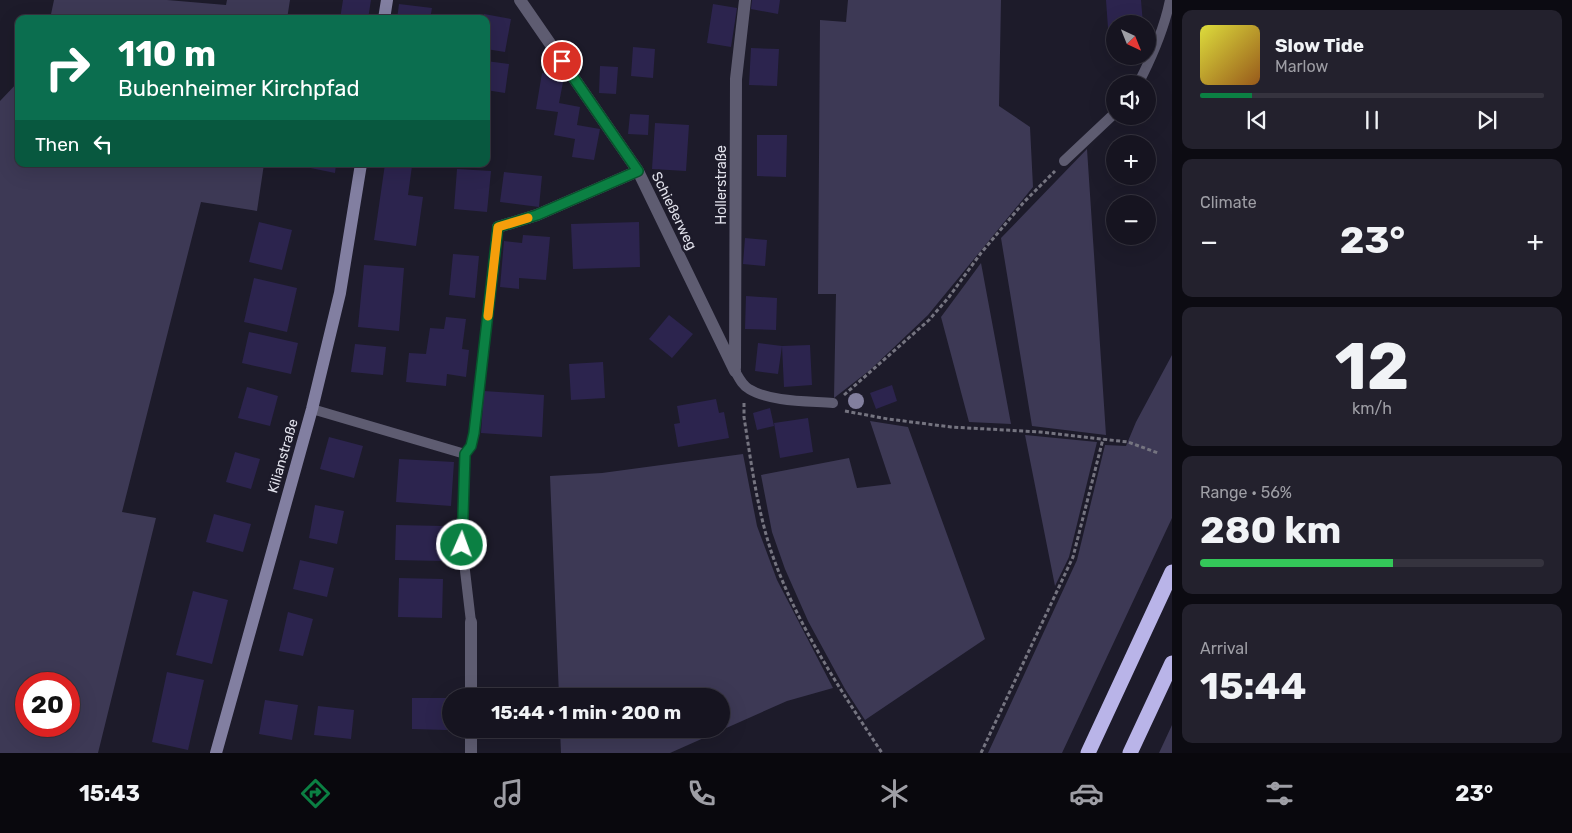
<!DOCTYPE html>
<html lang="en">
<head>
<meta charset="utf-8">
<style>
  :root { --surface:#161420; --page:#23212d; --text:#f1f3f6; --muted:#9e9ea5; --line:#35333e; --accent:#0b8043 }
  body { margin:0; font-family:Rubik,sans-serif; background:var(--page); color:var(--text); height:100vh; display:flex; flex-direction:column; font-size:19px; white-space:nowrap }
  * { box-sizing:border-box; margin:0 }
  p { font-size:16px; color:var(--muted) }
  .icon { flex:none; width:28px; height:28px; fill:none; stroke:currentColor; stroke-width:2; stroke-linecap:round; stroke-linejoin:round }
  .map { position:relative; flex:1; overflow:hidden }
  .details { display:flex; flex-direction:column; gap:10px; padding:10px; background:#0c0b12; width:400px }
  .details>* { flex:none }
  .guide { position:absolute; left:15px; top:15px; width:475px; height:152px; border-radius:10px; box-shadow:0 5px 20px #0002,0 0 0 1px var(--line); background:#0b6e4f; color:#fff; overflow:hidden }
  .needle { width:32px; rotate:137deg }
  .tools { position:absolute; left:1106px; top:15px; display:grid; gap:10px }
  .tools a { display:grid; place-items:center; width:50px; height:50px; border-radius:50%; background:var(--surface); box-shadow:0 5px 20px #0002,0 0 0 1px var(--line); font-size:25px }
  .speed { position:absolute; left:15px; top:672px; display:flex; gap:10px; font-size:25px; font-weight:700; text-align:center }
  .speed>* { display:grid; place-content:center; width:65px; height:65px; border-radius:50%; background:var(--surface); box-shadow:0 5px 20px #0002,0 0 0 1px var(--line); line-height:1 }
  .speed .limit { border:8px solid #d22; background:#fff; color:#111 }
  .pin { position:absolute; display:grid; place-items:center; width:42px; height:42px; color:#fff; margin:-21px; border:2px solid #fff; border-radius:50%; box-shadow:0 1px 5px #0007 }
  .me { position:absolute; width:55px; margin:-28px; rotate:2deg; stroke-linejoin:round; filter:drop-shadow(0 0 4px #0008) }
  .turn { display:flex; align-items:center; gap:18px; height:105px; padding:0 20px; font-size:22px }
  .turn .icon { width:65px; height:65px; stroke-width:2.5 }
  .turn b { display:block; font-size:35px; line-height:42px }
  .then { display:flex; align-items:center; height:48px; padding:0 20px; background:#0003; gap:10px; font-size:19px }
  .big { font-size:38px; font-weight:700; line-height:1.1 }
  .details .widget { flex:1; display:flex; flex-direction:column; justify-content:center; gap:8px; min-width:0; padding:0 18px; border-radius:10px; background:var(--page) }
  .details .dial { align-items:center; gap:0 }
  .dial b { font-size:65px; line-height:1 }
  .song { display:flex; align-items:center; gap:15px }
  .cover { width:60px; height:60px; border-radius:8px; background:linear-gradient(135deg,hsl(60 70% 55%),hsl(30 70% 35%)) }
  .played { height:5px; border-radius:2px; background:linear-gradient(90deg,var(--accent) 15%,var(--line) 15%) }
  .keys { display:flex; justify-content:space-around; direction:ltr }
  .heat { display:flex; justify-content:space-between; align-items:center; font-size:28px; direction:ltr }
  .charge { height:8px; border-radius:4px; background:linear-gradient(90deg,#34c759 56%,var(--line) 0) }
  .trip { position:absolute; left:442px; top:688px; width:288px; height:50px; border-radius:25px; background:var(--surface); box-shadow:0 5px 20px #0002,0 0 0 1px var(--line); font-weight:700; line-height:50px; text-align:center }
  .dock { display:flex; height:80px; justify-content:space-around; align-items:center; background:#09080d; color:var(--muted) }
  .dock .icon { width:35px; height:35px }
  .dock .on { color:var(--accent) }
  .dock b { font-size:22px; color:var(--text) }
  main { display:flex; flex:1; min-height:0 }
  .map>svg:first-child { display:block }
  .green { fill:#3d3955; fill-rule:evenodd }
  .building { fill:#2c244e }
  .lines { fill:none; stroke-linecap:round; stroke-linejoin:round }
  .path { stroke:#757480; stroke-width:3; stroke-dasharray:4 2.5; stroke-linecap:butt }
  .lane { stroke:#5e5c71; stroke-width:10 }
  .street { stroke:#5e5c71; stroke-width:12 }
  .secondary { stroke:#827fa1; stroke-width:12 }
  .highway { stroke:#b9b4e8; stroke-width:15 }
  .tree { fill:#827f9e }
  .route-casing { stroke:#07532c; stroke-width:12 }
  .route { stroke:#0b8043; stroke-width:9 }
  .slow { stroke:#f59e0b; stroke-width:9 }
  .labels { text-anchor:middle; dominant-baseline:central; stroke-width:5; stroke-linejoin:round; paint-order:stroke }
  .street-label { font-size:14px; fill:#e2e2ec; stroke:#1d1b2a }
</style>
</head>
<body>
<main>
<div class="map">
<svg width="1172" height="753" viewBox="0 0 1172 753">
  <rect width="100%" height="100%" fill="#1d1b2a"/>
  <!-- green -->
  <path class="green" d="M54,0H167L226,5L227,0H290L287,19H50Z
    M848,0H1001L999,106L1030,127L1033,187L928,315L870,370L834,398L836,294H818L820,20L846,22Z
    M19,81V164H264L257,211L201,202L122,512L156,518L98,753H0V101ZM26,684H69V726H26Z
    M1087,149L1106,435L1032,426L1001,238Z
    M981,263L1011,424L969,422L941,317Z
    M1172,355V518L1062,753H988L1077,560L1105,445L1126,446L1136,422Z
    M870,421L908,427L985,639L865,720L845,689L808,621L785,569L772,532L761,475L849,458L857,488L891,484Z
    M1025,435L1097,442L1069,557L1055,586Z
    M743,454L757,526L777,580L833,688L787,701L670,753H561L560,729H721V696H559L550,476L602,473Z
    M1172,725V753H1159Z"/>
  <!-- building -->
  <path class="building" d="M343,0H371L368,19H340Z
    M752,0H780L778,14L751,9Z
    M1106,0H1141L1143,24H1115V42H1109Z
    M399,4L432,8L430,19H397Z
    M713,4L737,8L731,47L707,43Z
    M484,14L511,19L505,52L486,49V19H484Z
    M633,47L655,49L653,78L631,76Z
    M751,48L779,49L777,86L749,85Z
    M486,61L509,64L505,93L486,90Z
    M600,66L618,67L616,94L599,93Z
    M542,73L564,77L559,103L580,107L577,125L600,129L594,160L572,157L575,139L554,135L558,112L536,109Z
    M630,114L649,115L648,135L628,134Z
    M655,123L689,125L686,171L652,169Z
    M757,135H787L786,177L757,176Z
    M291,164H336L335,173Z
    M385,164L412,166L408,195L423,197L416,246L374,240Z
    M457,169L491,171L487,212L454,209Z
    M504,172L542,176L539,207L500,202Z
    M259,222L292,230L282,270L249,262Z
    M639,222L640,267L573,269L571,224Z
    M523,235L550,237L546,280L519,278V289L500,287L504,241L522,243Z
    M745,238L767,240L765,266L743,264Z
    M453,254L479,256L475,298L449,295Z
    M364,265L404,268L399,331L358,327Z
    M254,278L297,288L287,332L244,322Z
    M746,296L777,298L776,330L745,329Z
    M669,315L693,334L672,358L649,339Z
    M446,317L466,319L462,349L469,350L466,377L447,374L446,386L406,382L409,353L426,354L430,328L444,329Z
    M249,332L298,343L291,374L242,363Z
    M758,343L782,346L778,374L755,371Z
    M355,344L386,347L383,375L351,372Z
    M810,345L812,385L784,387L782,346Z
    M603,362L605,398L571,400L569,364Z
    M892,385L897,401L876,409L870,393Z
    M247,387L278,396L270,426L238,418Z
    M484,391L544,395L542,437L481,433Z
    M716,399L719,413L724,412L729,438L678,447L674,424L680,423L677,406Z
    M770,408L774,426L757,430L753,413Z
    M808,418L813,452L780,458L774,423Z
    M329,437L363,446L354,478L320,469Z
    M235,452L260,459L251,489L226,482Z
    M399,459L454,462L451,506L396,502Z
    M315,505L344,511L337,544L309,538Z
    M214,514L251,524L243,552L206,542Z
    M396,525L443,526L442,561L395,560Z
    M300,560L334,568L327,597L293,589Z
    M399,578L443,579L442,618L398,617Z
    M193,591L228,600L212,664L176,655Z
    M288,612L313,619L303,656L279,651Z
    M167,672L204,680L188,750L152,742Z
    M412,698H447V730L412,729Z
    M265,700L298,705L292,740L259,734Z
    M318,706L354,710L351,739L314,735Z"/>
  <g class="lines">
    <!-- path -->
    <path class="path" d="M844,395L929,320L949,297L981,253L1024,202L1055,171
      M744,403V417C751,462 757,508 771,551C796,624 840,689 882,753
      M845,411L888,419L951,427L1040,432L1128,442L1158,453
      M981,753L1073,557L1103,439"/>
    <!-- lane -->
    <path class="lane" d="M1138,84C1152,57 1164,30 1170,0
      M1064,161L1115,113
      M735,371C739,378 742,385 749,389C770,402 809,401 833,403
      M312,409L465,454
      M471,622L462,545L465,454L471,446L474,433L498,227"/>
    <!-- street -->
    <path class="street" d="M520,0L638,171L735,371
      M498,227L537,215L638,171
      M735,368L736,79L745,0
      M471,696V622
      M471,753V729"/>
    <!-- secondary -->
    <path class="secondary" d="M384,19L387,0
      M216,753L312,409L340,293L361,164"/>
    <!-- highway -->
    <path class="highway" d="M1088,753L1172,572
      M1130,753L1172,663"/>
  </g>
  <!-- trees -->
  <circle class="tree" cx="856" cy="401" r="8"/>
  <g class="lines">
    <!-- route casing -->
    <g class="route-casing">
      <path id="route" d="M462,545L465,454L471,446L474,433L498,227L537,215L638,171L562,61"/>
    </g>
    <!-- route -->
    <use href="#route" class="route"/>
    <!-- slow -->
    <path class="slow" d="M488,316L498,227L528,218"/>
  </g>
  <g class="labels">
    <!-- street labels -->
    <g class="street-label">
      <text transform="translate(721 185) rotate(-90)">Hollerstraße</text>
      <text transform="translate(674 211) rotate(64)">Schießerweg</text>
      <text transform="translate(283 456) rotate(-74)">Kilianstraße</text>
    </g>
  </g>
</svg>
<div class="tools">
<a><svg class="needle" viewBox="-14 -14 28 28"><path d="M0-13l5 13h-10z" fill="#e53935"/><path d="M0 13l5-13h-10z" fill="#9e9ea5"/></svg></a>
<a><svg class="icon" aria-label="sound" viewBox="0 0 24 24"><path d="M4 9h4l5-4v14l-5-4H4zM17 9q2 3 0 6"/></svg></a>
<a>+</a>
<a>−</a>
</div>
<div class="speed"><div class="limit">20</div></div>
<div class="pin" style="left:562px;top:61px;background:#d93025"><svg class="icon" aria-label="arrive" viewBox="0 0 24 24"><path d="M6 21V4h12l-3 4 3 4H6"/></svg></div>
<svg class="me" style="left:462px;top:545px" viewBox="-20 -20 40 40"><circle r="17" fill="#0b8043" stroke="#fff" stroke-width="3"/><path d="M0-11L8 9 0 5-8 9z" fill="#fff"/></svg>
<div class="trip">15:44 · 1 min · 200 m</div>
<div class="guide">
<div class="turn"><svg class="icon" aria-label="right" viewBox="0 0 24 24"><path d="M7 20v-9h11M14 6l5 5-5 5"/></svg><div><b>110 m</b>Bubenheimer Kirchpfad</div></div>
<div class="then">Then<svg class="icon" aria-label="left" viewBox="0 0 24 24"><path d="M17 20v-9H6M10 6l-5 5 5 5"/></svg></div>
</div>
</div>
<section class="details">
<div class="widget">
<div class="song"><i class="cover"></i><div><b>Slow Tide</b><p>Marlow</p></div></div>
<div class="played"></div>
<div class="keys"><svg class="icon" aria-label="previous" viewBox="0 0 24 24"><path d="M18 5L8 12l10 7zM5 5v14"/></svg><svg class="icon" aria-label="pause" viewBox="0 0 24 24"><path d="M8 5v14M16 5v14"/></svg><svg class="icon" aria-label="next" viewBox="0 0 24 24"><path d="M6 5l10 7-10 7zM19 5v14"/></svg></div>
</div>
<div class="widget"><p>Climate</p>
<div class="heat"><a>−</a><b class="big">23°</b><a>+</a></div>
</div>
<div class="widget dial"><b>12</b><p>km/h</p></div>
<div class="widget"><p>Range · 56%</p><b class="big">280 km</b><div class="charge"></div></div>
<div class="widget"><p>Arrival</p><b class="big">15:44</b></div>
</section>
</main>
<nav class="dock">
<b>15:43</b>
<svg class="icon on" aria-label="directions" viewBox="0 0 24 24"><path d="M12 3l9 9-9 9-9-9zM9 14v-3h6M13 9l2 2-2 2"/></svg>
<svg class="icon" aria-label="music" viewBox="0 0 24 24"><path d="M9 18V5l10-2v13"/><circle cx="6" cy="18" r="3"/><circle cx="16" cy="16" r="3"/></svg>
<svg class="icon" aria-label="phone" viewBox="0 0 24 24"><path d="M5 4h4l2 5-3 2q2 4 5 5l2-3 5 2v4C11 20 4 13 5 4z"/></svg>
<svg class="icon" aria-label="climate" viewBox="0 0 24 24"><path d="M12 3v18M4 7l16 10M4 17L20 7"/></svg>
<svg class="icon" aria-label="car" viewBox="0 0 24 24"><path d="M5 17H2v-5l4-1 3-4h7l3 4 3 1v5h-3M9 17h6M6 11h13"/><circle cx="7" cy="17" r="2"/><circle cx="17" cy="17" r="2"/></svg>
<svg class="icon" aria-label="filters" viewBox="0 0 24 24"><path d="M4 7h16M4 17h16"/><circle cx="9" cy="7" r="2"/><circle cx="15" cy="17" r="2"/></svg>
<b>23°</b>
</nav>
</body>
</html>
